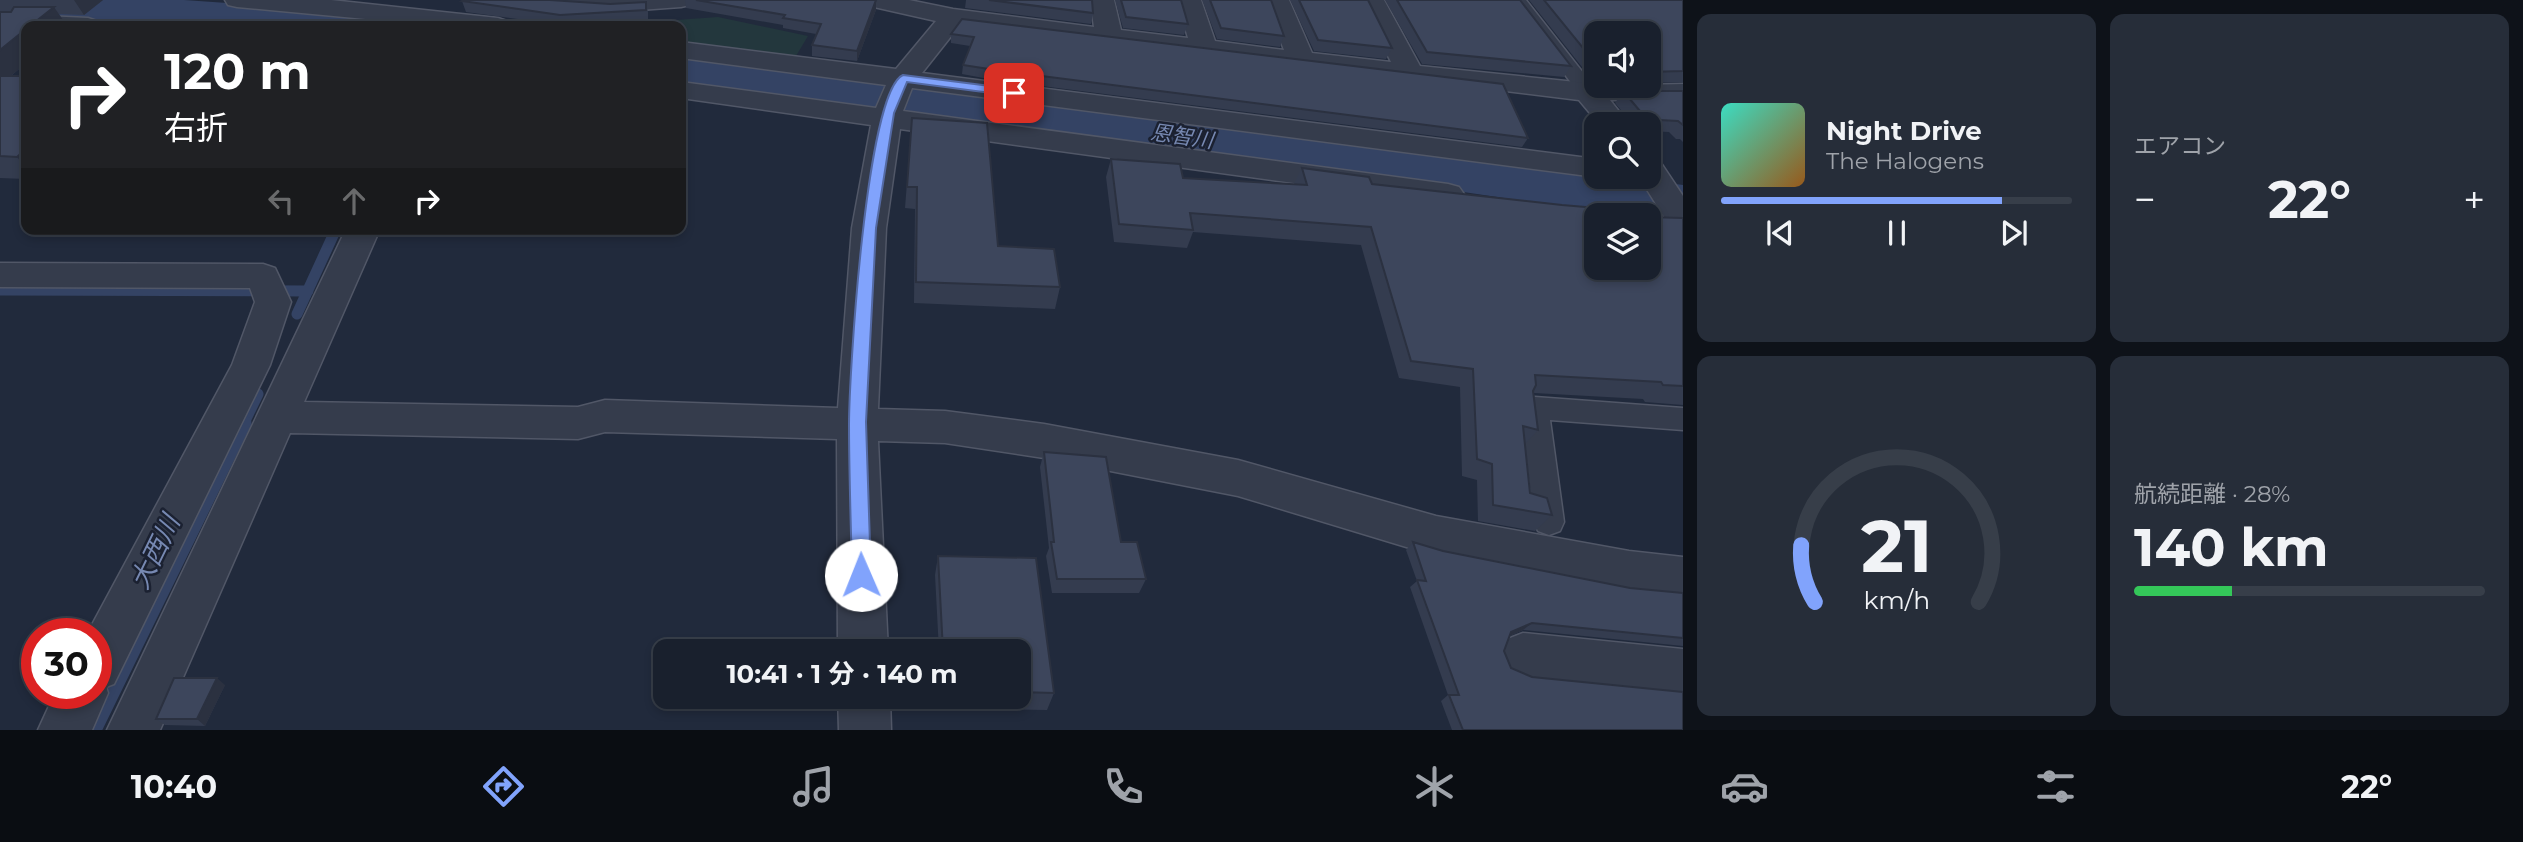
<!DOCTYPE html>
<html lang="ja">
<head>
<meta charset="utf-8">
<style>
  :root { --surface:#19202d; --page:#262d39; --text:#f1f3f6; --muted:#9fa3aa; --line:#373e49; --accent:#81a3fc }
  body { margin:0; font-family:Montserrat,"Noto Sans JP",sans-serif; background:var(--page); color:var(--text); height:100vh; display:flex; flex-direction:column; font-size:26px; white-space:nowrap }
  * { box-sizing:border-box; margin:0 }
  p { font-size:23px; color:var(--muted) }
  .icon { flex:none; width:38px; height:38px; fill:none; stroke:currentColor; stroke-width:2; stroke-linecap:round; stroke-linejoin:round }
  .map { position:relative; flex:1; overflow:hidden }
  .drawer { display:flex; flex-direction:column; gap:14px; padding:14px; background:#0e1219; width:840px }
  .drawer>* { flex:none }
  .top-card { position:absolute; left:21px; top:21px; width:665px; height:214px; border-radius:14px; box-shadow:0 4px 10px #0003,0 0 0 2px var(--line); background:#202124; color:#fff; overflow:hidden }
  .fabs { position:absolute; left:1584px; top:21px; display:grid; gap:14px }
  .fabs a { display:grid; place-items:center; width:77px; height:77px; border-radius:14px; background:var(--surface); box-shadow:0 4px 10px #0003,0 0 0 2px var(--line); font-size:35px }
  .speed { position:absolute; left:21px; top:618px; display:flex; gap:14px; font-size:35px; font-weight:700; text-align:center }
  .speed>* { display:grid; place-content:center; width:91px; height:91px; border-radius:50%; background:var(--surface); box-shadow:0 4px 10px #0003,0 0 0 2px var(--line); line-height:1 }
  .speed .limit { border:10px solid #d22; background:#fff; color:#111 }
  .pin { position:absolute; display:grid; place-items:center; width:60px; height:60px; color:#fff; margin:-30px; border-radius:14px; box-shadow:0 4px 10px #0006 }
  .me { position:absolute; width:77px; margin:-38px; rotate:359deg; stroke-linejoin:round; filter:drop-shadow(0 0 5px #0008) }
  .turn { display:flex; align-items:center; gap:24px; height:147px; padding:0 28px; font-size:32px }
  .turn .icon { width:91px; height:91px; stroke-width:2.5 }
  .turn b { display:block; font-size:49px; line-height:60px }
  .lanes { display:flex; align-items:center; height:66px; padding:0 28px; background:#0003; justify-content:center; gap:35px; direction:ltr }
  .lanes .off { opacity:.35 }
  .big { font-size:52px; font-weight:700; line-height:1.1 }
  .drawer .widget { flex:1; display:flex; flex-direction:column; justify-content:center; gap:10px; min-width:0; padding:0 24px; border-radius:14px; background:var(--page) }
  .drawer .dial { align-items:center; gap:0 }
  .dial svg { height:182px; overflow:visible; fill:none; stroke:var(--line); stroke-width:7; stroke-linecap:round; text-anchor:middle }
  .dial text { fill:var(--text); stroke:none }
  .song { display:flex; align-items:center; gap:21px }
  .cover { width:84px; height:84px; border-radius:10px; background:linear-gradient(135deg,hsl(170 70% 55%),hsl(30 70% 35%)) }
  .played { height:7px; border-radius:4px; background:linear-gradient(90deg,var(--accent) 80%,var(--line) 80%) }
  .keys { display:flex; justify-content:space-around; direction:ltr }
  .heat { display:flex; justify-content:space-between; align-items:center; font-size:38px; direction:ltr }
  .charge { height:10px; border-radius:5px; background:linear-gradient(90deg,#34c759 28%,var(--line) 0) }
  .drawer .tiles { flex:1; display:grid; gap:14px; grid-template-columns:repeat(2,1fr) }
  .trip { position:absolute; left:653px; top:639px; width:378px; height:70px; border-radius:14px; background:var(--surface); box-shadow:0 4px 10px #0003,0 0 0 2px var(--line); font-weight:700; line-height:70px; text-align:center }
  .tab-bar { display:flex; height:112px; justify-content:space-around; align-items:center; background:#0a0d12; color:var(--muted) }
  .tab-bar .icon { width:49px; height:49px }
  .tab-bar .selected { color:var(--accent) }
  .tab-bar b { font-size:32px; color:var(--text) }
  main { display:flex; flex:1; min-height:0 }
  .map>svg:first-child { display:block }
  .green { fill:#23373d }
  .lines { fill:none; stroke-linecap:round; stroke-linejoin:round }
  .stream-far1 { stroke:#344364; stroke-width:11 }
  .stream { stroke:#344364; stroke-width:15 }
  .river { fill:#344364; fill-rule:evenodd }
  .lane-casing { stroke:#515767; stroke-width:3 }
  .street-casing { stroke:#515767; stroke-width:3 }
  .lane { fill:#353c4c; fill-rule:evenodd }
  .street { fill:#353c4c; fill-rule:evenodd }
  .wall { fill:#343c4f }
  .shaded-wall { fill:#2b3140 }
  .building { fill:#3d465c; stroke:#2b3140; stroke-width:2 }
  .route { fill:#81a3fc; stroke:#546aa4; stroke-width:2 }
  .labels { text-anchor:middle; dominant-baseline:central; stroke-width:5; stroke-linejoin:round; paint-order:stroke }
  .far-water-label { font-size:21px; font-style:italic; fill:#7789b2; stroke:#1b2131 }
  .water-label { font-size:26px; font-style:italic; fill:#7789b2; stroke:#1b2131 }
</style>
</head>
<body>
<main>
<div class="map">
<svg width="1683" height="730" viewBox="0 0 1683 730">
  <rect width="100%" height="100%" fill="#212a3c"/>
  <!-- green -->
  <path class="green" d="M718,17L808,36L796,56L681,42V26H593Z"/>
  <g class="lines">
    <!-- stream-far1 -->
    <path class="stream-far1" d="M0,290L308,291
      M297,314L336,229
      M243,425L258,394"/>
    <!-- stream -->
    <path class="stream" d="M94,730L244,423"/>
    <!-- river -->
    <path class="river" d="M0,0H184L346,11L364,15L371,26H137L0,17Z
      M681,51L1212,119L1596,173V177H1623L1683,185V225L1648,220V215H1619L1212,155L681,83Z"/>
    <!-- lane casing -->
    <g class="lane-casing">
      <path id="lane" d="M1509,0H1526L1595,88L1598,92L1595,96H1581Z
        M1535,397L1683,408V430L1550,420L1564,522L1560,531L1549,535L1538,531L1534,522L1521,408L1525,401Z"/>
    </g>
    <!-- street casing -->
    <g class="street-casing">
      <path id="street" d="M225,0H331L498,18L507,21L511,26H440L237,7L228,5Z
        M530,0H693L690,5L681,7L612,12L542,7L533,5Z
        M862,0H909L953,9L1094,27L1090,0H1114L1121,30L1188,38L1177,0H1201L1215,41L1284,50L1265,0H1289L1312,53L1391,62L1360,0H1384L1420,66L1596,84V86L1683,84V100H1610L1629,124H1599L1579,100L960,25L922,73L1596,159V177H1598H1596L912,88L903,111L1448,184L1459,187L1464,194L1459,201L1448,204L900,129L886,228L878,409L945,411L1044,424L1238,460L1436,516L1629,551L1683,557V599L1629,593L1436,556L1238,496L1044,458L945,443L878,441L888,651H838L837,439L605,432L578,439L290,433L160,730H107L346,229H380L304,402L578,407L605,400L838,408L852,228L871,125L681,98V82L876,108L886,85L681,58V42L896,69L936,21L865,5Z
        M0,14L88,18L97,21L101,26H26V31L0,30Z
        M1648,158L1659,160L1683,196V232L1671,228L1639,177H1648Z
        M0,263L263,264L275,268L291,302L270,365L114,684L106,687L108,693L92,730H38L55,693H96V634H87L232,365L255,302L250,288L0,287Z
        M1523,633L1683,649V697L1523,681L1505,674L1498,657L1505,640Z
        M838,696H890L891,730H839Z"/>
    </g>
    <!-- lane -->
    <use href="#lane" class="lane"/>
    <!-- street -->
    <use href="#street" class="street"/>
  </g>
  <!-- wall -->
  <path class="wall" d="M0,0H103L84,15L59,14L67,26H26V63L11,76H26V179L0,178Z
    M685,0H876V10L857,61L812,56V45L816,34L783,28V25L686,8Z
    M966,0H1092L1093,13L1091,24L965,8Z
    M1115,0H1181L1188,24L1184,35L1123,28Z
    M1202,0H1271L1284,36L1280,47L1217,39Z
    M1290,0H1368L1392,48L1386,59L1314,51Z
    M1385,0H1520L1571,66L1564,77L1422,64Z
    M1529,0H1683V82L1648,83V33H1596V82L1593,81Z
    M462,1L610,4L646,2L648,12V20L562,25L466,12Z
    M962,19L1528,138L1522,147L994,80L962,74L963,65L970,46L951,43V34Z
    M1623,91H1683V142L1680,139H1676L1669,132L1648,131V124H1630L1631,122L1615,103Z
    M912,118L998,246L1060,287L1055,309L914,303L915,209L905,208Z
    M1111,159L1183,178L1294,184L1302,168L1372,184L1562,205L1609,209L1641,208L1596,215L1683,218V405L1645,402L1643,399L1534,393L1538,430L1525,444L1530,493L1552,515L1535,531L1478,521L1477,480L1462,476L1460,387L1399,378L1361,245L1193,232L1187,248L1114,242L1106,177Z
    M1044,452L1121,542L1146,579L1139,593H1052L1046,556L1049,548L1040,467Z
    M1413,542L1443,551L1630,588L1683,593V646L1523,630L1510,636L1504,651L1511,668L1532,677L1683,730H1452L1441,701L1448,695L1410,587L1417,581L1406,550Z
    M938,556L1054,693L1047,710L942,708L941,696H1018V651H939L935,575Z
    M225,685L205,726L165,725L156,719Z"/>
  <!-- shaded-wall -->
  <path class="shaded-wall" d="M74,0H103L84,15Z
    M876,0V10L857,61V51Z
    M54,7L67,26H30Z
    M26,29V63L0,85V50Z
    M26,149V168L17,157Z
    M1532,623L1523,630L1503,639L1511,632Z
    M217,678L225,685L205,726L197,719Z"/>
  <!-- building -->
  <path class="building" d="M464,0H550L610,4L646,2V10L560,15L462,1Z
    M696,0H876L857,51L812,45L821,24L783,18L785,15Z
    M989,0H1092L1093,13Z
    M1121,0H1181L1188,24L1126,17Z
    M1210,0H1271L1284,36L1221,28Z
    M1299,0H1368L1392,48L1318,40Z
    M1397,0H1520L1571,66L1427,52Z
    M1544,0H1683V71L1648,72V33H1596V64Z
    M14,7H54L30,26H26V29L0,50V12H11Z
    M962,19L1503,84L1528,138L995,70L963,65L974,37L951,34Z
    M0,76H26V149L17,157L0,156Z
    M1623,91H1683V125L1678,121L1640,119L1636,115L1640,111Z
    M912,118L987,123L998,246L1054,249L1060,287L916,282L917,187H907Z
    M1111,159L1180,164L1183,178L1307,185L1302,168L1369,177L1372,184L1562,205L1609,209L1612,207L1641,208L1647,215H1596V268H1648V217L1683,218V386L1663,385L1661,382L1535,375L1536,385L1533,391L1538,430L1523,426L1530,493L1547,498L1552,515L1493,505L1492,464L1477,459L1473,369L1411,361L1371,227L1190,213L1193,230L1119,224Z
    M1044,452L1106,457L1121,542H1137L1146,579H1057L1051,542H1054Z
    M1413,542L1443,551L1630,588L1683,593V638L1532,623L1511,632L1504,651L1511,668L1532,677L1683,692V730H1463L1449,695H1459L1417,580L1426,581Z
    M938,556L1036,558L1054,693L1018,692V651H943Z
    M174,678H217L197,719H156Z"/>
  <!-- route -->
  <path class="route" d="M903,75L1014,89L1020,93L1014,96L907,82L894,113L876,228L866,422L871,575L868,581L861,583L854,581L852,575C851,525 849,475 849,425C849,377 866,91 903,75Z"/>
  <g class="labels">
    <!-- far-water labels -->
    <g class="far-water-label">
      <text transform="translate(1182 136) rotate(8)">恩智川</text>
    </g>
    <!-- water labels -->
    <g class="water-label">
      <text transform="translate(155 552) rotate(-64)">大西川</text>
    </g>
  </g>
</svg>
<div class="fabs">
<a><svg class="icon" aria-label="sound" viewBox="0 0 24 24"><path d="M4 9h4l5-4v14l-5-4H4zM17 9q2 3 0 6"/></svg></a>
<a><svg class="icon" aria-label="search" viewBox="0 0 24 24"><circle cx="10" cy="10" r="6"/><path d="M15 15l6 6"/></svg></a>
<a><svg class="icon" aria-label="layers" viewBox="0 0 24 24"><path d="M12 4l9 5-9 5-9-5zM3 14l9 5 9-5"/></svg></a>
</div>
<div class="speed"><div class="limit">30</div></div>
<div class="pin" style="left:1014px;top:93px;background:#d93025"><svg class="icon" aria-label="arrive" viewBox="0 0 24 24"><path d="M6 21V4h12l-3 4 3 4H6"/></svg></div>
<svg class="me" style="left:861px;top:575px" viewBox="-20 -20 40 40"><circle r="19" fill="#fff"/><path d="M0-13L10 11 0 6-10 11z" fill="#81a3fc"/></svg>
<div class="trip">10:41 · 1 分 · 140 m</div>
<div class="top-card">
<div class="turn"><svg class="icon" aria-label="right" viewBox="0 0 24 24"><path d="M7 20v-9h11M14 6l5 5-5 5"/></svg><div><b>120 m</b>右折</div></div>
<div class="lanes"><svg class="icon off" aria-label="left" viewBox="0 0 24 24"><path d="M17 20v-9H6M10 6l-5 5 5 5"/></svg><svg class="icon off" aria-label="ahead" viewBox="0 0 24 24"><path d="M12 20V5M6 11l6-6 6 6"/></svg><svg class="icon" aria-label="right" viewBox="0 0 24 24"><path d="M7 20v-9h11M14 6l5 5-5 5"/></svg></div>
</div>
</div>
<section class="drawer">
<div class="tiles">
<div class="widget">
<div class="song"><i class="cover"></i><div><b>Night Drive</b><p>The Halogens</p></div></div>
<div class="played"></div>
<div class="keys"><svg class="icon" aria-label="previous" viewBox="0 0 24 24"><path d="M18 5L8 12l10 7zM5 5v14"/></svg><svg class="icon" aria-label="pause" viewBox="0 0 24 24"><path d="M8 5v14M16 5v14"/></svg><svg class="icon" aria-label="next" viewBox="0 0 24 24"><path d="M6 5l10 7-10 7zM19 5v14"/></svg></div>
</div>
<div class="widget"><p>エアコン</p>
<div class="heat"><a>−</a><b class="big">22°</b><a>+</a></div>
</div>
<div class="widget dial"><svg viewBox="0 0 100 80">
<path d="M14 69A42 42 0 1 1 86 69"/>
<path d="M14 69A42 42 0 0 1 8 44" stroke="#81a3fc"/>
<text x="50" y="56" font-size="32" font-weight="700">21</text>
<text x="50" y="72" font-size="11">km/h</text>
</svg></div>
<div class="widget"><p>航続距離 · 28%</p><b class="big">140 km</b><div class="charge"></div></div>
</div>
</section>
</main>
<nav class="tab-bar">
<b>10:40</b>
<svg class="icon selected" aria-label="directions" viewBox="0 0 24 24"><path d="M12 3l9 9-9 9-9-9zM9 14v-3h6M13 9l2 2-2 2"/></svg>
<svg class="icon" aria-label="music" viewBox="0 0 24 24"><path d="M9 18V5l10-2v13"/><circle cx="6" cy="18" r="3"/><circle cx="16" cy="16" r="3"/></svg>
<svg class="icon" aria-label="phone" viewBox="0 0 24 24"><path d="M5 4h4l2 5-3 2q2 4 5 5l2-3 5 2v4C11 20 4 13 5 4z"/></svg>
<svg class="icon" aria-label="climate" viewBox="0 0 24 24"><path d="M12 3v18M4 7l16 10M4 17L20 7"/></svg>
<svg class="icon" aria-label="car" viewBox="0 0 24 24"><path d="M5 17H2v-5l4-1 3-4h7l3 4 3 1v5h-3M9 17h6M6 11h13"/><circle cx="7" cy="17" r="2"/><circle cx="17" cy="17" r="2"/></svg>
<svg class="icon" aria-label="filters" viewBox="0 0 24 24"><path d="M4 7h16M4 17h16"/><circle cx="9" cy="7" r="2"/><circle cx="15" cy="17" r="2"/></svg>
<b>22°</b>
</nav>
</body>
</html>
